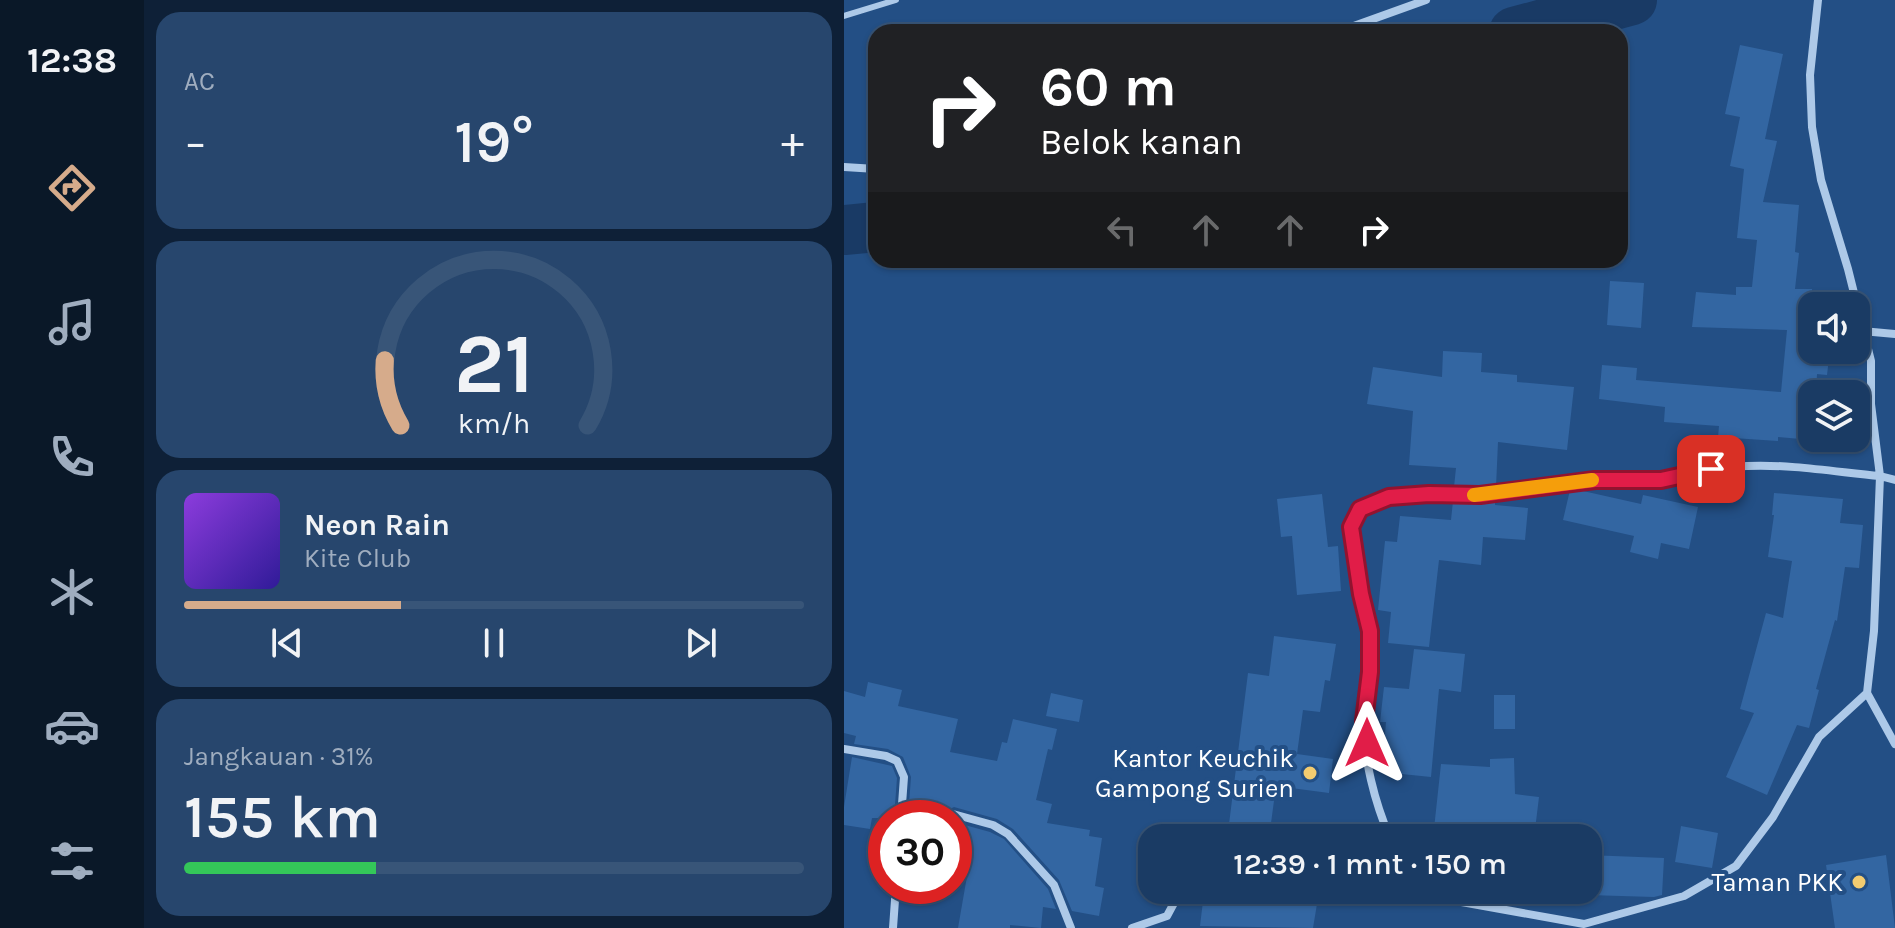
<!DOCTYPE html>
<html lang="id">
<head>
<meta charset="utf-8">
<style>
  :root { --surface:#1a3b64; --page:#27466d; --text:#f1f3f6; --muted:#9fadbf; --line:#385578; --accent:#d6ab8b }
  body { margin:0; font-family:Karla,sans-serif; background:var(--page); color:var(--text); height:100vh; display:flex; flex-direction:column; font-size:30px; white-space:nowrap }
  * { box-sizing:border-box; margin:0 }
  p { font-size:26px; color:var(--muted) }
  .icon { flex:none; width:44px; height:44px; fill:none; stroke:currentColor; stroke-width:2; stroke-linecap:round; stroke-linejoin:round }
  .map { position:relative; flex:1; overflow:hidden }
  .side { display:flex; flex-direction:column; gap:12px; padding:12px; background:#0e2037; width:700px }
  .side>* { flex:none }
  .banner { position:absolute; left:24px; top:24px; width:760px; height:244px; border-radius:24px; box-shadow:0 2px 6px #0004,0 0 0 2px var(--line); background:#202124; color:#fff; overflow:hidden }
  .fabs { position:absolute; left:954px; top:292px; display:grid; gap:16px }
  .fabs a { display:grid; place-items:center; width:72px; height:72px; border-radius:16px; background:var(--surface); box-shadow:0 2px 6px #0004,0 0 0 2px var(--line); font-size:40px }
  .speed { position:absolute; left:24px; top:800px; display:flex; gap:16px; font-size:40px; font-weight:700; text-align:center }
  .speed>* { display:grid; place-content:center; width:104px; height:104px; border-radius:50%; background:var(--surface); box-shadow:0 2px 6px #0004,0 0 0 2px var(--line); line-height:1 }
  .speed .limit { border:12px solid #d22; background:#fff; color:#111 }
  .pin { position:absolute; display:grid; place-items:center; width:68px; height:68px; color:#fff; margin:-34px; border-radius:16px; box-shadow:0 4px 12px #0006 }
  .me { position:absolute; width:88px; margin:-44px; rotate:0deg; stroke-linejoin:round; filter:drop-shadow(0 0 6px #0008) }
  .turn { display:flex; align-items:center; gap:28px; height:168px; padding:0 40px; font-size:36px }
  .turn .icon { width:104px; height:104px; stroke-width:2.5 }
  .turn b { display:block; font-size:56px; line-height:68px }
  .lanes { display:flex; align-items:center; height:76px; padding:0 40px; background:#0003; justify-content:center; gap:40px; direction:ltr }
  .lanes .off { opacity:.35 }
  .big { font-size:60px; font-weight:600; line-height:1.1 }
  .side .widget { flex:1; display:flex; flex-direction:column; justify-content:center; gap:12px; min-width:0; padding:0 28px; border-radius:24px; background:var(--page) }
  .side .dial { align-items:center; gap:0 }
  .dial svg { height:208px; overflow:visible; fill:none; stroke:var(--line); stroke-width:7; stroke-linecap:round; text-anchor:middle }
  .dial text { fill:var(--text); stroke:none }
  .song { display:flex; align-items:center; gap:24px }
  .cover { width:96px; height:96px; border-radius:12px; background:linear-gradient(135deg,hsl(270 70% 55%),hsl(250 70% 35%)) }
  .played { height:8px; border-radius:4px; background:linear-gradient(90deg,var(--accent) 35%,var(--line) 35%) }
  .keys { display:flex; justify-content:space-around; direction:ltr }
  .heat { display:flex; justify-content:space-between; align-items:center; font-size:44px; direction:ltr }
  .charge { height:12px; border-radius:6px; background:linear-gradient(90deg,#34c759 31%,var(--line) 0) }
  .trip { position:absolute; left:294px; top:824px; width:464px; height:80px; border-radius:24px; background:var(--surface); box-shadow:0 2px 6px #0004,0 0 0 2px var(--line); font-weight:600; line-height:80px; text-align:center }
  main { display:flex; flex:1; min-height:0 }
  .tabs { display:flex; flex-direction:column; width:144px; justify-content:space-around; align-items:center; background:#0a1828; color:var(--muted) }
  .tabs .icon { width:56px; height:56px }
  .tabs .on { color:var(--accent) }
  .tabs b { font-size:36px; color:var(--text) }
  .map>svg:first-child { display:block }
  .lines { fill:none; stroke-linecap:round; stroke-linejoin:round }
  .river { stroke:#193a65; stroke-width:50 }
  .building { fill:#3366a2 }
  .service { stroke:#adc9e8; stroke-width:6 }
  .minor { stroke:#adc9e8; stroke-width:8 }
  .route-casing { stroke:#92132f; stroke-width:20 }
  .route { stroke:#e11d48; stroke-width:14 }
  .slow { stroke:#f59e0b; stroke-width:14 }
  .poi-dot { fill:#f3cc70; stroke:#234f85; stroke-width:3 }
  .labels { text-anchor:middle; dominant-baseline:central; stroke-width:8; stroke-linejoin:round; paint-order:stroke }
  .poi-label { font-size:26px; fill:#fff; stroke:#234f85; text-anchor:end }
</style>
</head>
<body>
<main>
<nav class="tabs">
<b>12:38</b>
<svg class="icon on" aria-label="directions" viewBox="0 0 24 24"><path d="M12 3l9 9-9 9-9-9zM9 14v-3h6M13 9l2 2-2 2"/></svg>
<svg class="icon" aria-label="music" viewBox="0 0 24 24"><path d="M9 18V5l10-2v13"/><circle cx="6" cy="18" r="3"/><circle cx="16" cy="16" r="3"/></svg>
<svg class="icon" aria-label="phone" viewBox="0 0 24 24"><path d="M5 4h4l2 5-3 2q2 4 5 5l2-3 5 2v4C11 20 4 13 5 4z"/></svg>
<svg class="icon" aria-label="climate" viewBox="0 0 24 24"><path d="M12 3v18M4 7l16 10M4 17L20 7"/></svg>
<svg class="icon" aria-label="car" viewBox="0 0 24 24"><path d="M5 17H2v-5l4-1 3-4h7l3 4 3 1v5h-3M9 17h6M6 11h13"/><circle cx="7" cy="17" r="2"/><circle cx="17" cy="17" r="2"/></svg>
<svg class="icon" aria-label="filters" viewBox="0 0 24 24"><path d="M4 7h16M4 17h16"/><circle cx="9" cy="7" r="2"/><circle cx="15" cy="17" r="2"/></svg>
</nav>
<section class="side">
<div class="widget"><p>AC</p>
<div class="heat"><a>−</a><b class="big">19°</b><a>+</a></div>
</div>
<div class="widget dial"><svg viewBox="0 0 100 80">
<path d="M14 69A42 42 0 1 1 86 69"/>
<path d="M14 69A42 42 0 0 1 8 44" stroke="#d6ab8b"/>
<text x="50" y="56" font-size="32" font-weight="700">21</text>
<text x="50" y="72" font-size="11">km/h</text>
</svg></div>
<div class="widget">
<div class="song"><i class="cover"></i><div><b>Neon Rain</b><p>Kite Club</p></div></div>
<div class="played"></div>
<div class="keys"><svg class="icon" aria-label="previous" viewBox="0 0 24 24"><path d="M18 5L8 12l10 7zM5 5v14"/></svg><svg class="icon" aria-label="pause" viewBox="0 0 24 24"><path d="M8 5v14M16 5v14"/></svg><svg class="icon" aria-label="next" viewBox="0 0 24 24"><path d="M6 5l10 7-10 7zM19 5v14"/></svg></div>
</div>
<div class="widget"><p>Jangkauan · 31%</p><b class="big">155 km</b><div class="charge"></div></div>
</section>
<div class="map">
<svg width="1051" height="928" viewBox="0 0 1051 928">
  <rect width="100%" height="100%" fill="#234f85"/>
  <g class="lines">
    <!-- river -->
    <path class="river" d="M670,32L788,0
      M0,230L32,227"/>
  </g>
  <!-- building -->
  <path class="building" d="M896,45L939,54L921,139L933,141L919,202L955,205L951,252L955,253L951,289H968V350H986L983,375L973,374L972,394H968V440L934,437V441L874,437L875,426L820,422L821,407L755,399L758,365L793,368L792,380L937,392L943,330L848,327L852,292L892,295V287H908L913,240L893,238L900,169L886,166L896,117L881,114Z
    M766,281L800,283L797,328L763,325Z
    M599,351L638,353L637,372L673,375V382L730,387L723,450L654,442L652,487H610L612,468L565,465L569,411L523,404L529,367L598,377Z
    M730,489L797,504L799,495L854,507L845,549L817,543L814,559L786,552L790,536L719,520L726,490Z
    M930,493L999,499L996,523L1019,525L1015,568L1001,567L993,621L991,620L972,689L975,690L965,728L953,725L923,795L882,777L910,713L896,709L922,613L939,618L948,561L924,557L930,515H928Z
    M478,494L484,547L494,546L497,591L453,595L448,536L437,537L433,499Z
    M609,501H651V505L684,508L681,540L639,537L637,565L595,560L585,647L544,643L547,612L534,610L541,541L553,542L556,516L607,520Z
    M430,636L492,644L486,681L481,680L476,712L459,710L453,754L489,759L485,793L432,786L425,838L384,832L404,673L425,676Z
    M570,649L621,654L617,692L595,689L587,777L538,772L542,722H536L540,687L565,689Z
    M24,682L58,690L54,706L114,719L106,752L153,761L158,742L163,743L169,719L213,729L208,750L204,749L192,800L208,804L203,823L246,830L245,836L258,838L251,886L260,888L255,916L228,911L215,880L169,829L153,819L110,807L104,810L103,818H64L67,777L59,757L44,749L10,744L12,736L0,733V691L21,697Z
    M207,693L239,700L235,722L202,716Z
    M650,695H671V729H650Z
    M8,757L48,766L53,778L50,818H28L26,829L0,825V807Z
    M670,758L671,794L695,797L690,838H589L597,764L646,767V759Z
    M110,822L146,832L160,839L204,889L212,909L199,907L197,928L166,925V928H114L126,859L110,855Z
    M837,826L874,833L868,868L831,862Z
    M744,855L820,858L818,895L810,897L744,895Z
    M1042,855L1051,928H991L982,865Z
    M387,890L443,895V892L474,898L469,928L356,926L359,901L385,905Z"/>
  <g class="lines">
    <!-- service -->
    <path class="service" d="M0,16L52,0"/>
    <!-- minor -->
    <path class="minor" d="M974,0L966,75L968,127L977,180L1004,269L1027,361V404L1036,476L1030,631L1023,693L1051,744
      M493,32L582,0
      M0,167L32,169
      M1018,331L1051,334
      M0,749L42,756L53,761L60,777L57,818
      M109,814L149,825L164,834L210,885L227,928
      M546,838C531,803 519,758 520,720C521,691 527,664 526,635C525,605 491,529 519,507C544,488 601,495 632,495C672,494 712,482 752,480C774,479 797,482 819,479C847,476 874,467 903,466C945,464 993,472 1036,476L1051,480
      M551,890L740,924L840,896L892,866L929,817L975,737L1023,693
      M49,928L52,886
      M288,928L323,916L337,890"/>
  </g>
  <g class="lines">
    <!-- route casing -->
    <g class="route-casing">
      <path id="route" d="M523,743L520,721L526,672V631L517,594L507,527L516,509L545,497L585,494L636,495L751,480H817L867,469"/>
    </g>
    <!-- route -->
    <use href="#route" class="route"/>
    <!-- slow -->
    <path class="slow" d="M630,495L748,480"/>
  </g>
  <!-- markers -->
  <g class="poi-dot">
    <circle cx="466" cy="773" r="8"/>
    <circle cx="1015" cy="882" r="8"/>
  </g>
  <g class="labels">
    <!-- poi labels -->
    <g class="poi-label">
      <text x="450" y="758">Kantor Keuchik<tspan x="450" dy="30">Gampong Surien</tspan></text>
      <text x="999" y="882">Taman PKK</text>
    </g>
  </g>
</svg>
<div class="fabs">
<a><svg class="icon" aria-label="sound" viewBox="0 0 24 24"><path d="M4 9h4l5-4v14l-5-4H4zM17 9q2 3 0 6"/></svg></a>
<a><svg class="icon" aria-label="layers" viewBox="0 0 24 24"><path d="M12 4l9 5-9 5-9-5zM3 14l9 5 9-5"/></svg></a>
</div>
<div class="speed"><div class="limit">30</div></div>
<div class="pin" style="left:867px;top:469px;background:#d93025"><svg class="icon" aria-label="arrive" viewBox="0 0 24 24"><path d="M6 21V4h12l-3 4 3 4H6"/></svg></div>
<svg class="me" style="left:523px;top:743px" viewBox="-20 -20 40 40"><path d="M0-17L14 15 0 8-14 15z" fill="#e11d48" stroke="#fff" stroke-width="4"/></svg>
<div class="trip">12:39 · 1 mnt · 150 m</div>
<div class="banner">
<div class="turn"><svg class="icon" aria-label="right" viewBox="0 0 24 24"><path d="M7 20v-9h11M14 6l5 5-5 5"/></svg><div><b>60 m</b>Belok kanan</div></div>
<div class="lanes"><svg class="icon off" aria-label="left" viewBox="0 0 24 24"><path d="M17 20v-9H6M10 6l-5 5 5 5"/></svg><svg class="icon off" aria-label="ahead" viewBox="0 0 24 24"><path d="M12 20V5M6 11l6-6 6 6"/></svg><svg class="icon off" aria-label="ahead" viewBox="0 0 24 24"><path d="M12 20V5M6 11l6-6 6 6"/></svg><svg class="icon" aria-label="right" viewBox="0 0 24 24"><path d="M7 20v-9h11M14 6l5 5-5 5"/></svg></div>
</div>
</div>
</main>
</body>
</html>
